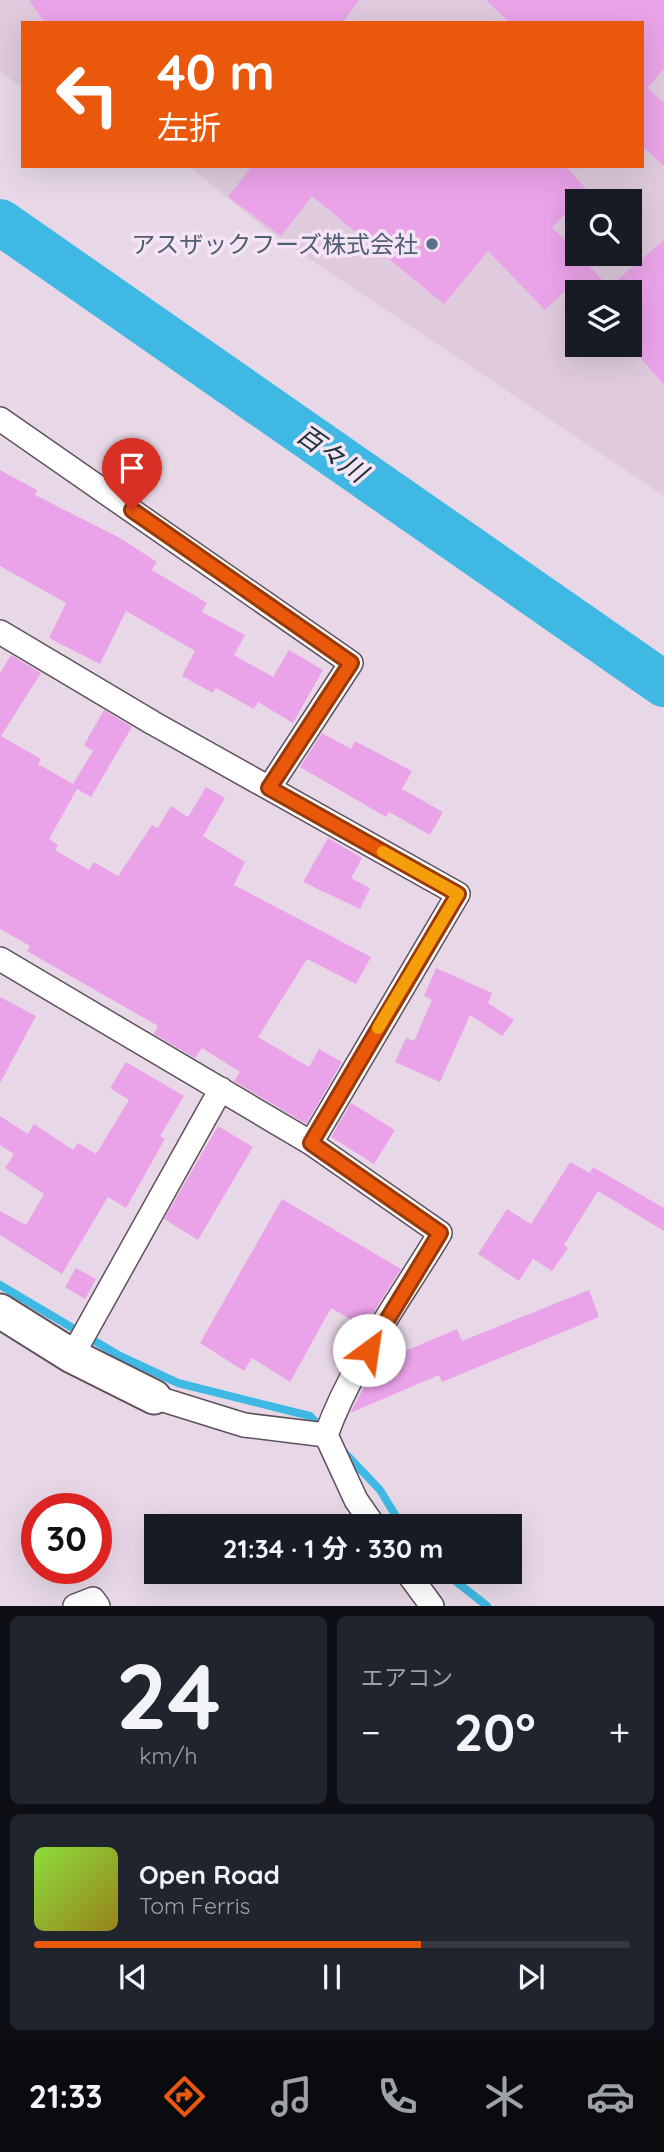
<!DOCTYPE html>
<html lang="ja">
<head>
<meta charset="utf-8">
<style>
  :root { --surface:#171b24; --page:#20242c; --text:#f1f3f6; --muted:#9ea1a6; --line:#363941; --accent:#ea580c }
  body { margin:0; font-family:Quicksand,"Noto Sans JP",sans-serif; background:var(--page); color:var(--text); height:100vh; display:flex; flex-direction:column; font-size:26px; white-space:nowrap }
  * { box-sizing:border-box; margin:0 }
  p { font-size:23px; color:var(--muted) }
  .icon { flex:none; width:38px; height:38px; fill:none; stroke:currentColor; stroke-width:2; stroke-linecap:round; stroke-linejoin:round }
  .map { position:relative; height:1606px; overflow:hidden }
  .details { display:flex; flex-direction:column; gap:10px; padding:10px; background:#0d0f14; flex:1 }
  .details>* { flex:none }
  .banner { position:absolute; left:21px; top:21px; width:623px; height:147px; border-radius:0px; box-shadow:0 7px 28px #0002; background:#ea580c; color:#fff; overflow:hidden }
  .controls { position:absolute; left:565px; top:189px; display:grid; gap:14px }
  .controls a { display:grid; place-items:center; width:77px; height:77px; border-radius:0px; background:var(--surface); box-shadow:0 7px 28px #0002; font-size:35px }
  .speed { position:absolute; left:21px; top:1493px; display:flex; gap:14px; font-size:35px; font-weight:700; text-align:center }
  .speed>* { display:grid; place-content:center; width:91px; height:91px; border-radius:50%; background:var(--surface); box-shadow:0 7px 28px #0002; line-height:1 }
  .speed .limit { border:10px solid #d22; background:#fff; color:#111 }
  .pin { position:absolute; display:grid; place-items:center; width:60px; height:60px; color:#fff; margin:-72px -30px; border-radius:50% 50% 50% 0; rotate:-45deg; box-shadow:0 0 7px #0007 }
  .pin .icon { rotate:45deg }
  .me { position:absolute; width:77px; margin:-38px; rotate:31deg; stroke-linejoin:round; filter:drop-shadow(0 0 5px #0008) }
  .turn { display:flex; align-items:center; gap:24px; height:147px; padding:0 21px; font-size:32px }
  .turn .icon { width:91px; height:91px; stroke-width:2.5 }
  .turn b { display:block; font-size:49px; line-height:60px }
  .big { font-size:52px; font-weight:700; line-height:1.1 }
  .details .tile { flex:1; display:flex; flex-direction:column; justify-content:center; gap:10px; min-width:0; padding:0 24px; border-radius:10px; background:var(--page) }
  .details .dial { align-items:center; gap:0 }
  .dial b { font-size:91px; line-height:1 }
  .song { display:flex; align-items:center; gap:21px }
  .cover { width:84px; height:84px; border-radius:10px; background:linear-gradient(135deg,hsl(90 70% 55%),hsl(50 70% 35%)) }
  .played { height:7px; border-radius:4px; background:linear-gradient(90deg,var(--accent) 65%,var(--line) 65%) }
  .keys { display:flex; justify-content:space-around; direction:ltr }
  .heat { display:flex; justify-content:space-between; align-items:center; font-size:38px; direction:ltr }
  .details .tiles { flex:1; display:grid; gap:10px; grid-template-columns:1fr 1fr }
  .tile:last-child { grid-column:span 2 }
  .trip { position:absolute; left:144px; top:1514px; width:378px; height:70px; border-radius:0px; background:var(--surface); box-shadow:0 7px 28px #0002; font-weight:700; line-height:70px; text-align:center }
  .dock { display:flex; height:112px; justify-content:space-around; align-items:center; background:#090b0e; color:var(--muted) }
  .dock .icon { width:49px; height:49px }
  .dock .selected { color:var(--accent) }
  .dock b { font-size:32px; color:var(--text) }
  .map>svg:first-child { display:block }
  .built { fill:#dfcade; fill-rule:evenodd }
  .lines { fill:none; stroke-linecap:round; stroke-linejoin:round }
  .stream { stroke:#3fb9e4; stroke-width:8 }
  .river { stroke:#3fb9e4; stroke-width:46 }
  .building { fill:#eaa3e8 }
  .street-casing { stroke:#5e515d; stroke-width:26 }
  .secondary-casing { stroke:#5e515d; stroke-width:37 }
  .street { stroke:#fff; stroke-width:23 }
  .secondary { stroke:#fff; stroke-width:33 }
  .route-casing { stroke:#983908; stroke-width:18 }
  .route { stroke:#ea580c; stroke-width:12 }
  .slow { stroke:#f59e0b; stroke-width:12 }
  .service-dot { fill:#5c6f8a; stroke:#f5e5f4; stroke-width:2.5 }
  .labels { text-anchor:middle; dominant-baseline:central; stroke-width:7; stroke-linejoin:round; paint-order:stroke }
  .service-label { font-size:24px; fill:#4e5e75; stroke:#f5e5f4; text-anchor:end }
  .water-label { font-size:26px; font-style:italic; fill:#1c3039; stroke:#f5e5f4 }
</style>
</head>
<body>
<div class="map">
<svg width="664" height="1606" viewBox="0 0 664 1606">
  <rect width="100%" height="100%" fill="#e8d8e7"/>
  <!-- built -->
  <path class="built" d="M0,0H664V496L272,234L189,166H642V23H23V88L0,72ZM578,201H630V254H578ZM578,292H630V345H578Z"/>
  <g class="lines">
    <!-- stream -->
    <path class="stream" d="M0,1285L120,1356L178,1383L310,1416L322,1429
      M343,1451L380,1490L402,1526
      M444,1572L487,1606"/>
    <!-- river -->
    <path class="river" d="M0,222L664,684"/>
  </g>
  <!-- building -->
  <path class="building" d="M29,0H359L342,23H45Z
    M486,0H664V69L647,88L664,103V166L642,146V23H510Z
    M252,166H565L589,192L552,227L609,287L664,240V385L630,346V292H564L545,310L488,251L444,304L312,196L281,236L228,197Z
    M0,470L37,490L35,495L120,538L157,562L152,570L207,603L202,612L245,635L234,655L273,677L289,650L323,670L293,723L258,702L254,709L216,688L213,693L182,676L195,651L126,611L100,664L49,638L66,603L0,566Z
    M11,655L41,673L1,736L41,759L38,764L73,784L93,751L84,745L104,710L132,727L91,797L77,789L49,839L58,845L55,850L89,870L94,862L118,876L152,825L158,828L171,806L188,817L206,787L225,798L203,836L245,862L234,885L371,957L356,984L307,959L258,1037L309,1067L319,1049L342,1062L306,1124L234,1081L240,1072L202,1048L195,1058L154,1034L158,1026L27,951L30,946L0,929V673Z
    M322,733L351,749L355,741L412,771L402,789L443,812L430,835L389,812L386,817L300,767Z
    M328,838L362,858L351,878L370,888L360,909L303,882Z
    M436,968L492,993L488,1003L514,1020L502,1036L470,1015L440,1082L395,1062L406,1038L414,1041L432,1000L424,996Z
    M0,997L36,1016L0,1083Z
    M126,1062L184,1096L160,1136L165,1139L126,1208L108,1197L62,1274L0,1235V1211L26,1225L44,1194L5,1168L14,1154L0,1145V1116L28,1134L34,1124L73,1150L78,1143L96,1154L129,1100L110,1088Z
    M351,1103L395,1130L374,1164L331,1137Z
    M218,1126L253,1147L198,1240L164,1219Z
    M570,1162L590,1173L593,1167L664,1208V1231L598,1191L564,1245L568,1248L552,1271L533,1259L519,1281L478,1254L507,1209L531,1224Z
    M282,1199L401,1269L364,1327L331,1308L290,1382L252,1358L244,1371L200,1343Z
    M76,1268L96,1279L85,1299L65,1287Z
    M589,1290L599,1317L442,1382L439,1375L350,1413L377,1363L457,1329L462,1341Z"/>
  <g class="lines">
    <!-- street casing -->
    <g class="street-casing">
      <path id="street" d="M0,419L351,663L269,788
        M0,632L153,723L458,894L311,1143
        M0,959L311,1143L440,1233C401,1298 352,1363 326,1435L356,1500L374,1526
        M72,1356L221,1089
        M154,1397L244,1425L326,1435
        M407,1572L432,1606
        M75,1606L93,1599L98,1606"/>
    </g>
    <!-- secondary casing -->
    <g class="secondary-casing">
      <path id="secondary" d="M0,1311L72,1356L154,1397"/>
    </g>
    <!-- street -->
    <use href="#street" class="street"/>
    <!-- secondary -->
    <use href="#secondary" class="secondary"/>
  </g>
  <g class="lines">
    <!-- route casing -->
    <g class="route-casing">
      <path id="route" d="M132,510L351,663L269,788L458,894L311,1143L440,1233L369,1350"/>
    </g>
    <!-- route -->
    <use href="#route" class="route"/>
    <!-- slow -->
    <path class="slow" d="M378,1028L458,894L383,852"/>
  </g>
  <!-- markers -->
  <circle class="service-dot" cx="432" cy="244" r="7"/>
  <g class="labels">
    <!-- service labels -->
    <g class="service-label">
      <text x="418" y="244">アスザックフーズ株式会社</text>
    </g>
    <!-- water labels -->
    <g class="water-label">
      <text transform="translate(332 453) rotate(35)">百々川</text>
    </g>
  </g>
</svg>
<div class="controls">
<a><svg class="icon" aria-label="search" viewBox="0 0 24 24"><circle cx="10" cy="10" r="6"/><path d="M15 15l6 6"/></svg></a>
<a><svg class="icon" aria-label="layers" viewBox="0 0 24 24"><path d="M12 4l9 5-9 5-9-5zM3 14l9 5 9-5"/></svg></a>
</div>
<div class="speed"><div class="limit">30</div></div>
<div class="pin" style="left:132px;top:510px;background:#d93025"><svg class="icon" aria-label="arrive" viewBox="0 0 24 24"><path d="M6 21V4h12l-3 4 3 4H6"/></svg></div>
<svg class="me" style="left:369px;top:1350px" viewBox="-20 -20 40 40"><circle r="19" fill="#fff"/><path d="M0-13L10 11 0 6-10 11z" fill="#ea580c"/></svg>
<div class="trip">21:34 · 1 分 · 330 m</div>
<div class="banner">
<div class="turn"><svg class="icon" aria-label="left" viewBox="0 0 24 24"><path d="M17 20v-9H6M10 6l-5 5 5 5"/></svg><div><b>40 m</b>左折</div></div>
</div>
</div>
<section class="details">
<div class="tiles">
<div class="tile dial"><b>24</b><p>km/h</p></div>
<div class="tile"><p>エアコン</p>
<div class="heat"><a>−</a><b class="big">20°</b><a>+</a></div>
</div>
<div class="tile">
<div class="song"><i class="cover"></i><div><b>Open Road</b><p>Tom Ferris</p></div></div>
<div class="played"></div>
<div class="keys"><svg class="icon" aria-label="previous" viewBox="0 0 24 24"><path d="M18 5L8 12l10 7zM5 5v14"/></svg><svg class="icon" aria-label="pause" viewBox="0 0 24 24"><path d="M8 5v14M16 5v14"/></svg><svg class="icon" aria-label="next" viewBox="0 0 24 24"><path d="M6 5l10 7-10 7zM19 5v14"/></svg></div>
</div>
</div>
</section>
<nav class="dock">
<b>21:33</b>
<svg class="icon selected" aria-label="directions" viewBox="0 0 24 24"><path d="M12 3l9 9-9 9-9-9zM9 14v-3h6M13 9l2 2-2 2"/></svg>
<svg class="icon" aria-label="music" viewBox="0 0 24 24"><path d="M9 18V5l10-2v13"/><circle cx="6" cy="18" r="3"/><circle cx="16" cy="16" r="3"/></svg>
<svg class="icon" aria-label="phone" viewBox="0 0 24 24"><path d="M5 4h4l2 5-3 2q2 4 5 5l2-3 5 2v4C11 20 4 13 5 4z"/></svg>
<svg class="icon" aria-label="climate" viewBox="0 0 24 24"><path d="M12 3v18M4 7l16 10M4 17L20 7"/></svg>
<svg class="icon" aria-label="car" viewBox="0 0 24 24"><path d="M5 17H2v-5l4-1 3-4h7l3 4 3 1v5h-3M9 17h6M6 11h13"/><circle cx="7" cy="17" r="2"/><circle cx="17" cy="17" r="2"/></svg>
</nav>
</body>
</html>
